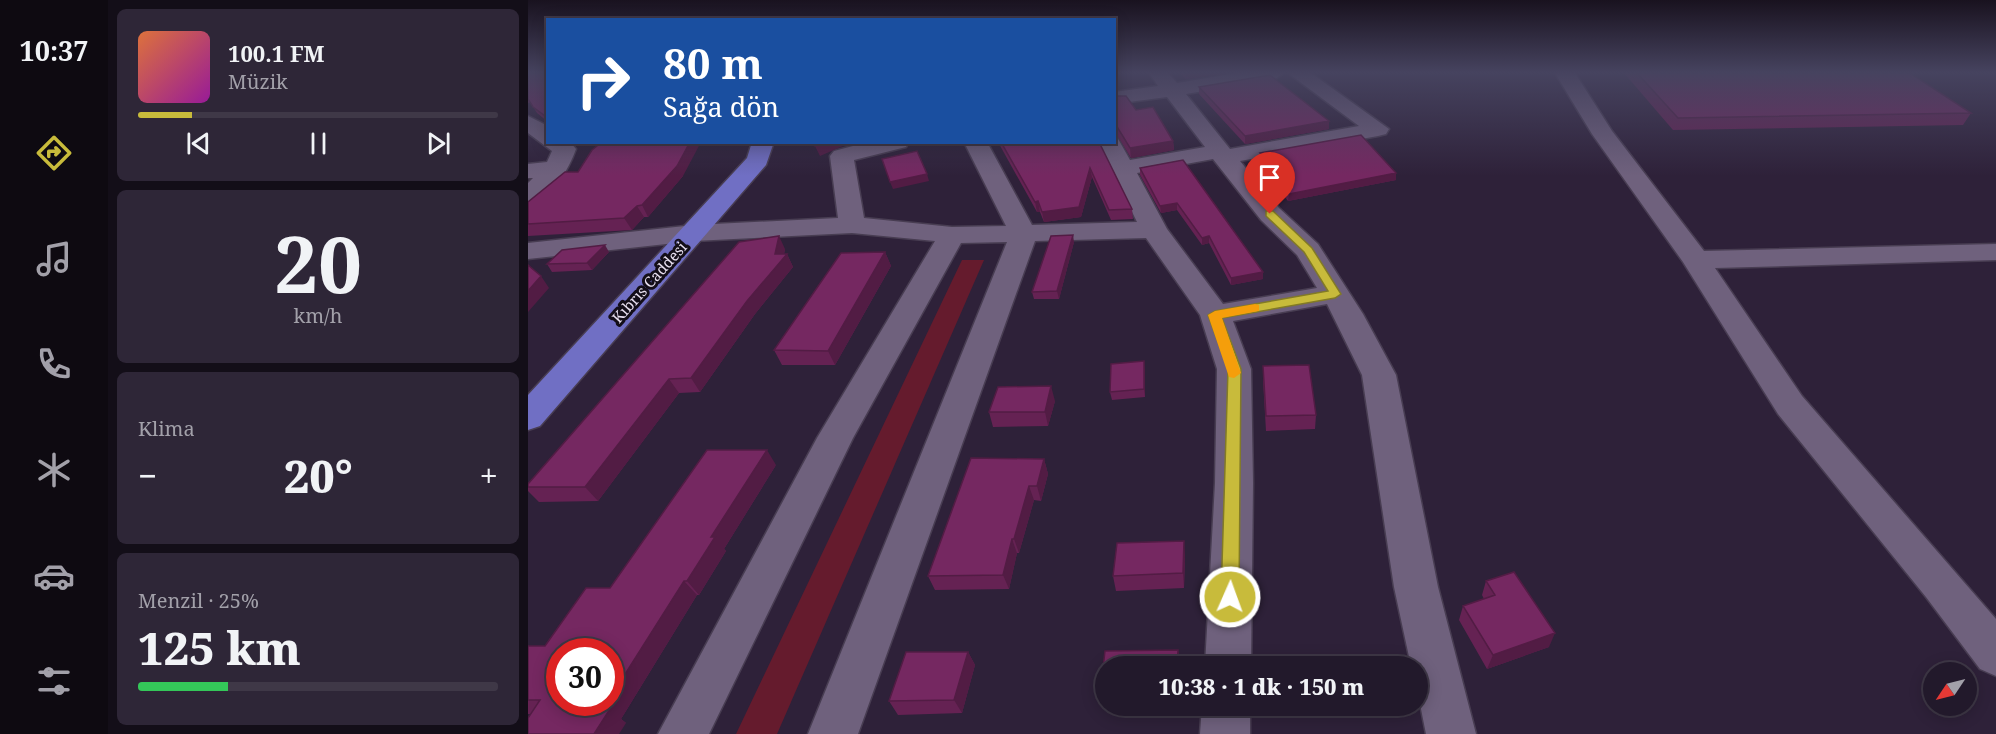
<!DOCTYPE html>
<html lang="tr">
<head>
<meta charset="utf-8">
<style>
  :root { --surface:#22192b; --page:#2e2637; --text:#f1f3f6; --muted:#a2a0a9; --line:#3f3847; --accent:#c8bb3b }
  body { margin:0; font-family:"Noto Serif",serif; background:var(--page); color:var(--text); height:100vh; display:flex; flex-direction:column; font-size:22px; white-space:nowrap }
  * { box-sizing:border-box; margin:0 }
  p { font-size:20px; color:var(--muted) }
  .icon { flex:none; width:33px; height:33px; fill:none; stroke:currentColor; stroke-width:2; stroke-linecap:round; stroke-linejoin:round }
  .map { position:relative; flex:1; overflow:hidden }
  .sheet { display:flex; flex-direction:column; gap:9px; padding:9px; background:#130e18; width:420px }
  .sheet>* { flex:none }
  .top-card { position:absolute; left:18px; top:18px; width:570px; height:126px; border-radius:0px; box-shadow:0 3px 15px #0003,0 0 0 2px var(--line); background:#1a4fa0; color:#fff; overflow:hidden }
  .needle { width:39px; rotate:235deg }
  .fabs { position:absolute; left:1395px; top:662px; display:grid; gap:12px }
  .fabs a { display:grid; place-items:center; width:54px; height:54px; border-radius:50%; background:var(--surface); box-shadow:0 3px 15px #0003,0 0 0 2px var(--line); font-size:30px }
  .speed { position:absolute; left:18px; top:638px; display:flex; gap:12px; font-size:30px; font-weight:700; text-align:center }
  .speed>* { display:grid; place-content:center; width:78px; height:78px; border-radius:50%; background:var(--surface); box-shadow:0 3px 15px #0003,0 0 0 2px var(--line); line-height:1 }
  .speed .limit { border:9px solid #d22; background:#fff; color:#111 }
  .pin { position:absolute; display:grid; place-items:center; width:51px; height:51px; color:#fff; margin:-62px -26px; border-radius:50% 50% 50% 0; rotate:-45deg; box-shadow:0 0 6px #0007 }
  .pin .icon { rotate:45deg }
  .me { position:absolute; width:66px; margin:-33px; rotate:2deg; stroke-linejoin:round; filter:drop-shadow(0 0 4px #0008) }
  .turn { display:flex; align-items:center; gap:21px; height:126px; padding:0 18px; font-size:27px }
  .turn .icon { width:78px; height:78px; stroke-width:2.5 }
  .turn b { display:block; font-size:42px; line-height:51px }
  .big { font-size:45px; font-weight:800; line-height:1.1 }
  .sheet .card { flex:1; display:flex; flex-direction:column; justify-content:center; gap:9px; min-width:0; padding:0 21px; border-radius:9px; background:var(--page) }
  .sheet .dial { align-items:center; gap:0 }
  .dial b { font-size:78px; line-height:1 }
  .song { display:flex; align-items:center; gap:18px }
  .cover { width:72px; height:72px; border-radius:9px; background:linear-gradient(135deg,hsl(20 70% 55%),hsl(300 70% 35%)) }
  .played { height:6px; border-radius:3px; background:linear-gradient(90deg,var(--accent) 15%,var(--line) 15%) }
  .keys { display:flex; justify-content:space-around; direction:ltr }
  .heat { display:flex; justify-content:space-between; align-items:center; font-size:33px; direction:ltr }
  .charge { height:9px; border-radius:4px; background:linear-gradient(90deg,#34c759 25%,var(--line) 0) }
  .trip { position:absolute; left:567px; top:656px; width:333px; height:60px; border-radius:30px; background:var(--surface); box-shadow:0 3px 15px #0003,0 0 0 2px var(--line); font-weight:800; line-height:60px; text-align:center }
  main { display:flex; flex:1; min-height:0 }
  .menu { display:flex; flex-direction:column; width:108px; justify-content:space-around; align-items:center; background:#0e0a11; color:var(--muted) }
  .menu .icon { width:42px; height:42px }
  .menu .on { color:var(--accent) }
  .menu b { font-size:27px; color:var(--text) }
  .map>svg:first-child { display:block }
  .green { fill:#651b2d }
  .lines { fill:none; stroke-linecap:round; stroke-linejoin:round }
  .minor-casing { stroke:#483d52; stroke-width:3 }
  .major-casing { stroke:#483d52; stroke-width:3 }
  .minor { fill:#6f617d; fill-rule:evenodd }
  .major { fill:#706fc4; fill-rule:evenodd }
  .wall { fill:#652253 }
  .shaded-wall { fill:#521c44 }
  .building { fill:#752861; stroke:#521c44; stroke-width:1.5 }
  .route { fill:#c8bb3b; stroke:#827a26; stroke-width:1.5 }
  .slow { fill:#f59e0b }
  .labels { text-anchor:middle; dominant-baseline:central; stroke-width:6; stroke-linejoin:round; paint-order:stroke }
  .street-label { font-size:15px; fill:#e7dfef; stroke:#130e18 }
</style>
</head>
<body>
<main>
<nav class="menu">
<b>10:37</b>
<svg class="icon on" aria-label="directions" viewBox="0 0 24 24"><path d="M12 3l9 9-9 9-9-9zM9 14v-3h6M13 9l2 2-2 2"/></svg>
<svg class="icon" aria-label="music" viewBox="0 0 24 24"><path d="M9 18V5l10-2v13"/><circle cx="6" cy="18" r="3"/><circle cx="16" cy="16" r="3"/></svg>
<svg class="icon" aria-label="phone" viewBox="0 0 24 24"><path d="M5 4h4l2 5-3 2q2 4 5 5l2-3 5 2v4C11 20 4 13 5 4z"/></svg>
<svg class="icon" aria-label="climate" viewBox="0 0 24 24"><path d="M12 3v18M4 7l16 10M4 17L20 7"/></svg>
<svg class="icon" aria-label="car" viewBox="0 0 24 24"><path d="M5 17H2v-5l4-1 3-4h7l3 4 3 1v5h-3M9 17h6M6 11h13"/><circle cx="7" cy="17" r="2"/><circle cx="17" cy="17" r="2"/></svg>
<svg class="icon" aria-label="filters" viewBox="0 0 24 24"><path d="M4 7h16M4 17h16"/><circle cx="9" cy="7" r="2"/><circle cx="15" cy="17" r="2"/></svg>
</nav>
<section class="sheet">
<div class="card">
<div class="song"><i class="cover"></i><div><b>100.1 FM</b><p>Müzik</p></div></div>
<div class="played"></div>
<div class="keys"><svg class="icon" aria-label="previous" viewBox="0 0 24 24"><path d="M18 5L8 12l10 7zM5 5v14"/></svg><svg class="icon" aria-label="pause" viewBox="0 0 24 24"><path d="M8 5v14M16 5v14"/></svg><svg class="icon" aria-label="next" viewBox="0 0 24 24"><path d="M6 5l10 7-10 7zM19 5v14"/></svg></div>
</div>
<div class="card dial"><b>20</b><p>km/h</p></div>
<div class="card"><p>Klima</p>
<div class="heat"><a>−</a><b class="big">20°</b><a>+</a></div>
</div>
<div class="card"><p>Menzil · 25%</p><b class="big">125 km</b><div class="charge"></div></div>
</section>
<div class="map">
<svg width="1468" height="734" viewBox="0 0 1468 734">
  <rect width="100%" height="100%" fill="#2e2139"/>
  <!-- green -->
  <path class="green" d="M434,260H456L249,734H208Z"/>
  <g class="lines">
    <!-- minor casing -->
    <g class="minor-casing">
      <path id="minor" d="M621,73H640L649,83L709,73H756L747,79L658,94L702,149L831,126L760,73H783L861,129L858,134L850,136L712,161L751,208L790,244L835,314L868,375L910,587L948,734H898L890,694V666H883L866,587L834,375L799,304L705,321L723,369L725,483L723,666H677L687,483L689,369L672,315L618,238L507,241L330,734H280L479,242L433,243L325,438L181,734H130L289,438L407,241L324,233L166,241L0,259V243L166,225L310,218L302,156L306,151L340,142H381L378,147L326,160L336,218L424,227L478,226L436,142H459L504,225L609,222L570,142H586V137H589L602,160L677,147L639,97L586,104V92L630,86ZM685,159L733,220L769,255L789,288L695,304L639,229L609,173Z
        M1027,73H1047L1084,131L1176,251L1468,244V260L1187,268L1274,396L1468,619V676L1452,669L1398,597L1250,414L1155,262L1064,134Z
        M0,116L20,126V142H42L48,149C40,171 24,198 0,204V183L5,178H0V164L19,162L24,151L0,133Z
        M674,705H722V734H672Z"/>
    </g>
    <!-- major casing -->
    <g class="major-casing">
      <path id="major" d="M224,142H246L238,165L12,426L0,430V395L219,158Z"/>
    </g>
    <!-- minor -->
    <use href="#minor" class="minor"/>
    <!-- major -->
    <use href="#major" class="major"/>
  </g>
  <!-- wall -->
  <path class="wall" d="M0,73H20V122L9,113L2,102L0,103Z
    M652,73H703L658,79Z
    M1096,73H1382L1443,113L1435,125L1145,130Z
    M671,87L801,129L717,144L671,94Z
    M586,96L608,110L645,141L646,150L603,158L589,135H586Z
    M470,142H571L604,209L605,219L583,220L564,177L553,217L516,222L512,212H509Z
    M732,153L868,180L760,201L732,166Z
    M612,168L735,272V279L703,285L681,243L674,245L649,210L633,213L612,175Z
    M155,176L120,217H116L104,230L0,236V202Z
    M546,242L531,299H506L504,292Z
    M257,249L256,254H259L265,267L227,314L172,392L151,393L70,501L11,502L0,491V484Z
    M81,252L64,270L24,272L19,264Z
    M357,252L363,266L307,365H254L246,350Z
    M735,366L788,415L787,429L738,431L735,380Z
    M617,369V397L584,400L582,392Z
    M527,401L520,426L465,427L461,412Z
    M516,459L520,474L513,501L506,500L491,553H489L481,589L407,590L400,576Z
    M248,465L196,549L198,551L171,595H169L93,719L98,723L0,714V646H17L82,588Z
    M657,555L656,588L588,591L585,576Z
    M958,581L1021,647L959,669L931,620L935,606L956,599L954,595Z
    M650,650L652,666H578V705H620L575,706L572,693L577,651Z
    M440,652L447,665L434,713L370,715L361,701Z"/>
  <!-- shaded-wall -->
  <path class="shaded-wall" d="M657,73H703L658,79Z
    M801,121V129L717,144V136Z
    M588,125L589,135H586V126Z
    M645,141L646,150L603,158L602,148Z
    M162,142H173L155,176L120,217L114,205Z
    M295,142H313L315,146L292,156L287,146Z
    M562,168L564,177L553,217L516,222L514,212Z
    M868,173V180L760,201L761,194Z
    M399,174L401,181L365,189L362,182Z
    M510,201L512,212H509L507,202Z
    M649,203V210L633,213L632,206Z
    M109,206L116,217L104,230L96,218Z
    M545,235L546,242L531,299L529,291Z
    M251,236L257,249L255,259L259,254L265,267L227,314L172,392L163,378L219,301L247,254Z
    M681,236V243L674,245V238Z
    M77,245L81,252L64,270L59,263Z
    M357,252L363,266L307,365L300,351Z
    M735,272V279L703,285V278Z
    M13,276L21,288L0,312V291Z
    M616,361L617,369V397L616,389Z
    M141,379L151,393L70,501L57,487Z
    M523,386L527,401L520,426L517,412Z
    M239,450L248,465L196,549L198,551L171,595L159,581L183,537Z
    M516,459L520,474L513,501L509,486Z
    M501,486L506,500L491,553L486,539Z
    M484,539L489,553L481,589L475,575Z
    M656,541L657,555L656,588L655,573Z
    M156,581L169,595L93,719L98,723L91,734H66L76,709L80,702H82V698Z
    M1027,633L1021,647L959,669L965,655Z
    M650,650L652,664V666H649Z
    M440,652L447,665L434,713L426,700Z"/>
  <!-- building -->
  <path class="building" d="M0,73H20V118L5,107L0,99Z
    M1109,73H1382L1443,113L1150,118Z
    M742,75L801,121L717,136L671,87Z
    M586,96H598L608,110L625,107L645,141L602,148L588,125L586,126Z
    M833,135L868,173L761,194L732,160L738,159L732,153Z
    M74,142H162L149,166L114,205L109,206L96,218L0,224V202L37,172H50L64,150Z
    M286,142H295L287,146Z
    M473,142H571L604,209L581,210L562,168L551,207L514,212L510,201L507,202Z
    M389,151L399,174L362,182L354,159Z
    M655,160L735,272L703,278L681,236L674,238L649,203L632,206L612,168Z
    M545,235L529,291L504,292L523,236Z
    M251,236L247,254H259L219,301L163,378L141,379L57,487H0V484L211,242Z
    M77,245L59,263L19,264L34,250Z
    M357,252L300,351L246,350L313,253Z
    M0,265L13,276L0,291Z
    M616,361V389L582,392L583,364Z
    M781,365L788,415L738,416L735,366Z
    M523,386L517,412H461L470,387Z
    M179,450H239L183,537H187L159,581H156L82,698V651H32V702H80L76,709H82L66,734H0V718L12,700H0V646H17L58,588H82Z
    M443,458L516,459L509,486H501L486,539H484L475,575L400,576Z
    M656,541L655,573L585,576L589,543Z
    M986,572L1027,633L965,655L935,606L967,595L958,581Z
    M650,650L649,666H578V692L572,693L577,651Z
    M378,652H440L426,700L361,701Z"/>
  <!-- sky -->
  <linearGradient id="sky" x2="0" y2="1"><stop stop-color="#19121f"/><stop offset="0.41" stop-color="#46435f"/><stop offset="1" stop-color="#46435f" stop-opacity="0"/></linearGradient>
  <rect width="1468" height="176" fill="url(#sky)"/>
  <!-- route -->
  <path class="route" d="M738,211H745L784,248L813,294L807,298L694,318L713,369L711,597L708,603L702,605L696,603L693,597L700,369L680,315L687,311L800,291L776,252L738,216Z"/>
  <!-- slow -->
  <path class="slow" d="M727,304L731,305V311L694,318L713,373L706,378L701,377L680,315L687,311Z"/>
  <g class="labels">
    <!-- street labels -->
    <g class="street-label">
      <text transform="translate(121 282) rotate(-48)">Kıbrıs Caddesi</text>
    </g>
  </g>
</svg>
<div class="fabs">
<a><svg class="needle" viewBox="-14 -14 28 28"><path d="M0-13l5 13h-10z" fill="#e53935"/><path d="M0 13l5-13h-10z" fill="#a2a0a9"/></svg></a>
</div>
<div class="speed"><div class="limit">30</div></div>
<div class="pin" style="left:742px;top:214px;background:#d93025"><svg class="icon" aria-label="arrive" viewBox="0 0 24 24"><path d="M6 21V4h12l-3 4 3 4H6"/></svg></div>
<svg class="me" style="left:702px;top:597px" viewBox="-20 -20 40 40"><circle r="17" fill="#c8bb3b" stroke="#fff" stroke-width="3"/><path d="M0-11L8 9 0 5-8 9z" fill="#fff"/></svg>
<div class="trip">10:38 · 1 dk · 150 m</div>
<div class="top-card">
<div class="turn"><svg class="icon" aria-label="right" viewBox="0 0 24 24"><path d="M7 20v-9h11M14 6l5 5-5 5"/></svg><div><b>80 m</b>Sağa dön</div></div>
</div>
</div>
</main>
</body>
</html>
